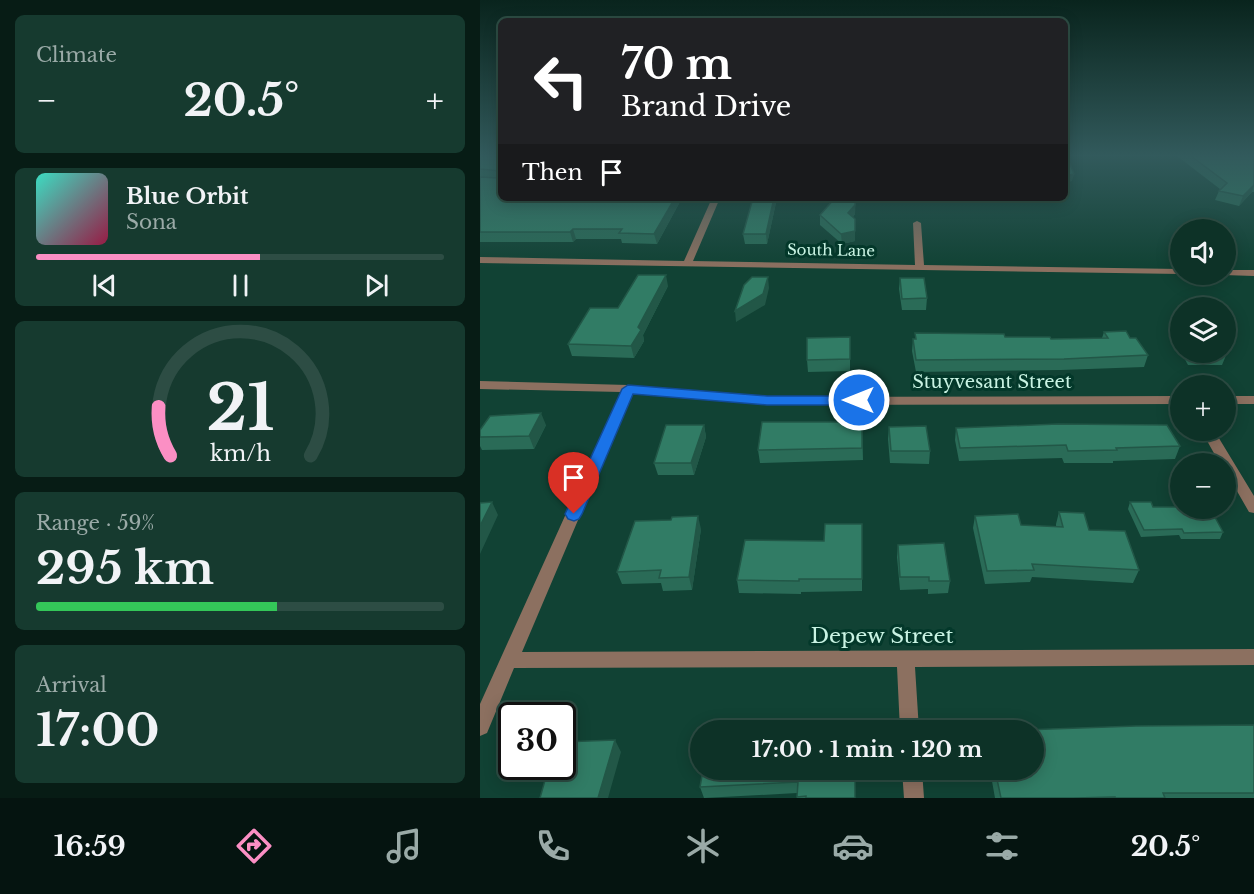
<!DOCTYPE html>
<html lang="en">
<head>
<meta charset="utf-8">
<style>
  :root { --surface:#0d3227; --page:#163a2f; --text:#f1f3f6; --muted:#9aaaa7; --line:#2d4d44; --accent:#fb8fc4 }
  body { margin:0; font-family:"Libre Baskerville",serif; background:var(--page); color:var(--text); height:100vh; display:flex; flex-direction:column; font-size:22px; white-space:nowrap }
  * { box-sizing:border-box; margin:0 }
  p { font-size:20px; color:var(--muted) }
  .icon { flex:none; width:33px; height:33px; fill:none; stroke:currentColor; stroke-width:2; stroke-linecap:round; stroke-linejoin:round }
  .map { position:relative; flex:1; overflow:hidden }
  .drawer { display:flex; flex-direction:column; gap:15px; padding:15px; background:#071c15; width:480px }
  .drawer>* { flex:none }
  .banner { position:absolute; left:18px; top:18px; width:570px; height:183px; border-radius:9px; box-shadow:0 3px 15px #0003,0 0 0 2px var(--line); background:#202124; color:#fff; overflow:hidden }
  .fabs { position:absolute; left:690px; top:219px; display:grid; gap:12px }
  .fabs a { display:grid; place-items:center; width:66px; height:66px; border-radius:50%; background:var(--surface); box-shadow:0 3px 15px #0003,0 0 0 2px var(--line); font-size:30px }
  .speed { position:absolute; left:18px; top:702px; display:flex; gap:12px; font-size:30px; font-weight:700; text-align:center }
  .speed>* { display:grid; place-content:center; width:78px; height:78px; border-radius:50%; background:var(--surface); box-shadow:0 3px 15px #0003,0 0 0 2px var(--line); line-height:1 }
  .speed .limit { border:3px solid #111; border-radius:9px; background:#fff; color:#111 }
  .pin { position:absolute; display:grid; place-items:center; width:51px; height:51px; color:#fff; margin:-62px -26px; border-radius:50% 50% 50% 0; rotate:-45deg; box-shadow:0 0 6px #0007 }
  .pin .icon { rotate:45deg }
  .me { position:absolute; width:66px; margin:-33px; rotate:270deg; stroke-linejoin:round; filter:drop-shadow(0 0 4px #0008) }
  .turn { display:flex; align-items:center; gap:21px; height:126px; padding:0 24px; font-size:27px }
  .turn .icon { width:78px; height:78px; stroke-width:2.5 }
  .turn b { display:block; font-size:42px; line-height:51px }
  .then { display:flex; align-items:center; height:57px; padding:0 24px; background:#0003; gap:12px; font-size:22px }
  .big { font-size:45px; font-weight:800; line-height:1.1 }
  .drawer .tile { flex:1; display:flex; flex-direction:column; justify-content:center; gap:9px; min-width:0; padding:0 21px; border-radius:9px; background:var(--page) }
  .drawer .dial { align-items:center; gap:0 }
  .dial svg { height:156px; overflow:visible; fill:none; stroke:var(--line); stroke-width:7; stroke-linecap:round; text-anchor:middle }
  .dial text { fill:var(--text); stroke:none }
  .song { display:flex; align-items:center; gap:18px }
  .cover { width:72px; height:72px; border-radius:9px; background:linear-gradient(135deg,hsl(170 70% 55%),hsl(340 70% 35%)) }
  .played { height:6px; border-radius:3px; background:linear-gradient(90deg,var(--accent) 55%,var(--line) 55%) }
  .keys { display:flex; justify-content:space-around; direction:ltr }
  .heat { display:flex; justify-content:space-between; align-items:center; font-size:33px; direction:ltr }
  .charge { height:9px; border-radius:4px; background:linear-gradient(90deg,#34c759 59%,var(--line) 0) }
  .trip { position:absolute; left:210px; top:720px; width:354px; height:60px; border-radius:30px; background:var(--surface); box-shadow:0 3px 15px #0003,0 0 0 2px var(--line); font-weight:800; line-height:60px; text-align:center }
  .dock { display:flex; height:96px; justify-content:space-around; align-items:center; background:#051410; color:var(--muted) }
  .dock .icon { width:42px; height:42px }
  .dock .current { color:var(--accent) }
  .dock b { font-size:27px; color:var(--text) }
  main { display:flex; flex:1; min-height:0 }
  .map>svg:first-child { display:block }
  .lines { fill:none; stroke-linecap:round; stroke-linejoin:round }
  .street { fill:#8c7060; fill-rule:evenodd }
  .wall { fill:#2a6b57 }
  .shaded-wall { fill:#225747 }
  .building { fill:#317c65; stroke:#225747; stroke-width:1.5 }
  .route { fill:#1a73e8; stroke:#114b97; stroke-width:1.5 }
  .labels { text-anchor:middle; dominant-baseline:central; stroke-width:6; stroke-linejoin:round; paint-order:stroke }
  .far-street-label { font-size:15px; fill:#c9f3e3; stroke:#03382a }
  .street-label { font-size:18px; fill:#c9f3e3; stroke:#03382a }
  .near-street-label { font-size:21px; fill:#c9f3e3; stroke:#03382a }
</style>
</head>
<body>
<main>
<section class="drawer">
<div class="tile"><p>Climate</p>
<div class="heat"><a>−</a><b class="big">20.5°</b><a>+</a></div>
</div>
<div class="tile">
<div class="song"><i class="cover"></i><div><b>Blue Orbit</b><p>Sona</p></div></div>
<div class="played"></div>
<div class="keys"><svg class="icon" aria-label="previous" viewBox="0 0 24 24"><path d="M18 5L8 12l10 7zM5 5v14"/></svg><svg class="icon" aria-label="pause" viewBox="0 0 24 24"><path d="M8 5v14M16 5v14"/></svg><svg class="icon" aria-label="next" viewBox="0 0 24 24"><path d="M6 5l10 7-10 7zM19 5v14"/></svg></div>
</div>
<div class="tile dial"><svg viewBox="0 0 100 80">
<path d="M14 69A42 42 0 1 1 86 69"/>
<path d="M14 69A42 42 0 0 1 8 44" stroke="#fb8fc4"/>
<text x="50" y="56" font-size="32" font-weight="700">21</text>
<text x="50" y="72" font-size="11">km/h</text>
</svg></div>
<div class="tile"><p>Range · 59%</p><b class="big">295 km</b><div class="charge"></div></div>
<div class="tile"><p>Arrival</p><b class="big">17:00</b></div>
</section>
<div class="map">
<svg width="774" height="798" viewBox="0 0 774 798">
  <rect width="100%" height="100%" fill="#114234"/>
  <g class="lines">
    <!-- street -->
    <path class="street" d="M232,198H240L213,261L435,265L433,223L437,221L441,223L444,265L700,269L701,274L0,263V257L204,261Z
      M746,270H774V276L743,275L746,274Z
      M0,381L148,385L287,397L700,396V404L287,405L152,393L42,652L774,649V665L435,667L439,730H420L417,667L34,668L7,733L0,736V704L141,392L0,389Z
      M746,396H774V404H746Z
      M721,430H734L774,496V513L769,512L746,472V464H740Z
      M422,770H442L444,798H424Z"/>
  </g>
  <!-- wall -->
  <path class="wall" d="M0,156L202,198L177,244L142,243L141,239H96L93,242H0Z
    M697,156H774V192H772L759,206L735,200L739,191L740,189Z
    M273,198H297L287,244H265L263,234Z
    M462,198H480L476,201Z
    M375,214L373,217L375,241L362,244L340,225V215Z
    M420,278L447,298L446,310H422L419,289Z
    M188,286L163,335L164,341L154,358L92,356L88,344L138,308Z
    M696,327H700V352L692,339Z
    M624,332L650,338L668,355L664,367L581,370L436,372L432,351L433,339H435V333L571,339L622,338Z
    M370,337V371L328,372L327,360Z
    M701,352H746L747,353L742,365H708Z
    M382,422L383,460L280,463L278,450Z
    M66,425L54,449L2,450L0,446V430Z
    M224,425L226,437L214,475H178L174,463Z
    M409,427L450,451L449,464L410,463L408,439Z
    M476,428L700,446L695,459L633,461V463H584L582,458L479,461L475,440Z
    M650,502L673,507L743,532L740,539H701L699,535L661,537L648,509Z
    M579,512L609,530L659,570L653,583L552,577L550,582L505,584L493,528L495,516L541,525L576,527V524Z
    M382,524V591L321,592V594L259,593L257,580Z
    M221,529L212,590L183,591L181,583L142,584L137,572Z
    M418,545L470,581L468,593L448,594V589L420,590L417,557Z
    M774,725V798H515L510,770H554Z
    M375,770V798H317V793L224,798L220,787Z"/>
  <!-- shaded-wall -->
  <path class="shaded-wall" d="M594,174L592,181L585,183V176Z
    M774,185L772,192L759,206L763,196Z
    M195,198H202L177,244L174,234Z
    M294,198H297L287,244L286,234Z
    M376,198L375,214L368,223V213Z
    M375,219V241L362,244L361,234Z
    M93,229L96,239L93,242L90,232Z
    M186,275L188,286L163,335L164,341L154,358L151,346L158,327Z
    M288,277L289,288L285,305L256,322L255,311Z
    M61,413L66,425L54,449L49,436Z
    M224,425L226,437L214,475L211,463Z
    M12,502L18,515L0,554V526Z
    M218,516L221,529L212,590L209,577Z
    M135,740L141,752L128,798H118Z"/>
  <!-- building -->
  <path class="building" d="M0,156H21V198H195L174,234L139,233L142,229H93L90,232H0V177L18,178L20,176V171L0,169Z
    M585,156H587L594,174L585,176Z
    M711,156H774V185L763,196L739,191L747,183Z
    M273,198H294L286,234H263Z
    M355,198H375V205L368,213L375,219V231L361,234L340,215Z
    M158,275H186L158,327L161,330L151,346L88,344L110,308H138Z
    M272,277H288L283,294L255,311L264,285Z
    M420,278H444L447,298L422,299Z
    M696,327H700V334Z
    M646,331L650,338H656L668,355L584,359L436,360L433,339H436L435,333L524,334L525,337H570L571,339L628,338L624,332Z
    M370,337V359L327,360V338Z
    M712,352H746L747,353Z
    M61,413L49,436L0,437V430L10,416Z
    M282,422H382V448L278,450Z
    M578,424L687,425L700,446L636,448L637,450L588,451L586,445L480,448L476,428Z
    M186,425H224L211,463H174Z
    M446,426L450,451H411L409,427Z
    M12,502L0,526V503Z
    M650,502H671L673,507H700V508H730L743,532L704,533L702,529L664,530Z
    M579,512L604,513L609,530L645,531L659,570L552,564L554,570L507,571L495,516L538,514L541,525L583,527Z
    M218,516L209,577L179,578L181,570L137,572L155,521L191,520L192,517Z
    M345,524H382V579H319V581L257,580L265,540L344,541Z
    M464,543L470,581H449V577H420L418,545Z
    M774,725V793H683L685,798H635V797L594,798H521L515,770H554V730H543L656,726Z
    M135,740L118,798H60L69,766H82V742Z
    M223,770H375V798H326V796L317,797L318,782L220,787Z"/>
  <!-- sky -->
  <linearGradient id="sky" x2="0" y2="1"><stop stop-color="#09241d"/><stop offset="0.58" stop-color="#325a5c"/><stop offset="1" stop-color="#325a5c" stop-opacity="0"/></linearGradient>
  <rect width="774" height="268" fill="url(#sky)"/>
  <!-- route -->
  <path class="route" d="M148,385L287,396H379L386,400L379,405H287L153,394L102,514L99,519L94,521L88,519L85,514L142,389Z"/>
  <g class="labels">
    <!-- far-street labels -->
    <g class="far-street-label">
      <text transform="translate(351 250) rotate(1)">South Lane</text>
    </g>
    <!-- street labels -->
    <g class="street-label">
      <text x="512" y="382">Stuyvesant Street</text>
    </g>
    <!-- near-street labels -->
    <g class="near-street-label">
      <text x="402" y="636">Depew Street</text>
    </g>
  </g>
</svg>
<div class="fabs">
<a><svg class="icon" aria-label="sound" viewBox="0 0 24 24"><path d="M4 9h4l5-4v14l-5-4H4zM17 9q2 3 0 6"/></svg></a>
<a><svg class="icon" aria-label="layers" viewBox="0 0 24 24"><path d="M12 4l9 5-9 5-9-5zM3 14l9 5 9-5"/></svg></a>
<a>+</a>
<a>−</a>
</div>
<div class="speed"><div class="limit">30</div></div>
<div class="pin" style="left:94px;top:514px;background:#d93025"><svg class="icon" aria-label="arrive" viewBox="0 0 24 24"><path d="M6 21V4h12l-3 4 3 4H6"/></svg></div>
<svg class="me" style="left:379px;top:400px" viewBox="-20 -20 40 40"><circle r="17" fill="#1a73e8" stroke="#fff" stroke-width="3"/><path d="M0-11L8 9 0 5-8 9z" fill="#fff"/></svg>
<div class="trip">17:00 · 1 min · 120 m</div>
<div class="banner">
<div class="turn"><svg class="icon" aria-label="left" viewBox="0 0 24 24"><path d="M17 20v-9H6M10 6l-5 5 5 5"/></svg><div><b>70 m</b>Brand Drive</div></div>
<div class="then">Then<svg class="icon" aria-label="arrive" viewBox="0 0 24 24"><path d="M6 21V4h12l-3 4 3 4H6"/></svg></div>
</div>
</div>
</main>
<nav class="dock">
<b>16:59</b>
<svg class="icon current" aria-label="directions" viewBox="0 0 24 24"><path d="M12 3l9 9-9 9-9-9zM9 14v-3h6M13 9l2 2-2 2"/></svg>
<svg class="icon" aria-label="music" viewBox="0 0 24 24"><path d="M9 18V5l10-2v13"/><circle cx="6" cy="18" r="3"/><circle cx="16" cy="16" r="3"/></svg>
<svg class="icon" aria-label="phone" viewBox="0 0 24 24"><path d="M5 4h4l2 5-3 2q2 4 5 5l2-3 5 2v4C11 20 4 13 5 4z"/></svg>
<svg class="icon" aria-label="climate" viewBox="0 0 24 24"><path d="M12 3v18M4 7l16 10M4 17L20 7"/></svg>
<svg class="icon" aria-label="car" viewBox="0 0 24 24"><path d="M5 17H2v-5l4-1 3-4h7l3 4 3 1v5h-3M9 17h6M6 11h13"/><circle cx="7" cy="17" r="2"/><circle cx="17" cy="17" r="2"/></svg>
<svg class="icon" aria-label="filters" viewBox="0 0 24 24"><path d="M4 7h16M4 17h16"/><circle cx="9" cy="7" r="2"/><circle cx="15" cy="17" r="2"/></svg>
<b>20.5°</b>
</nav>
</body>
</html>
